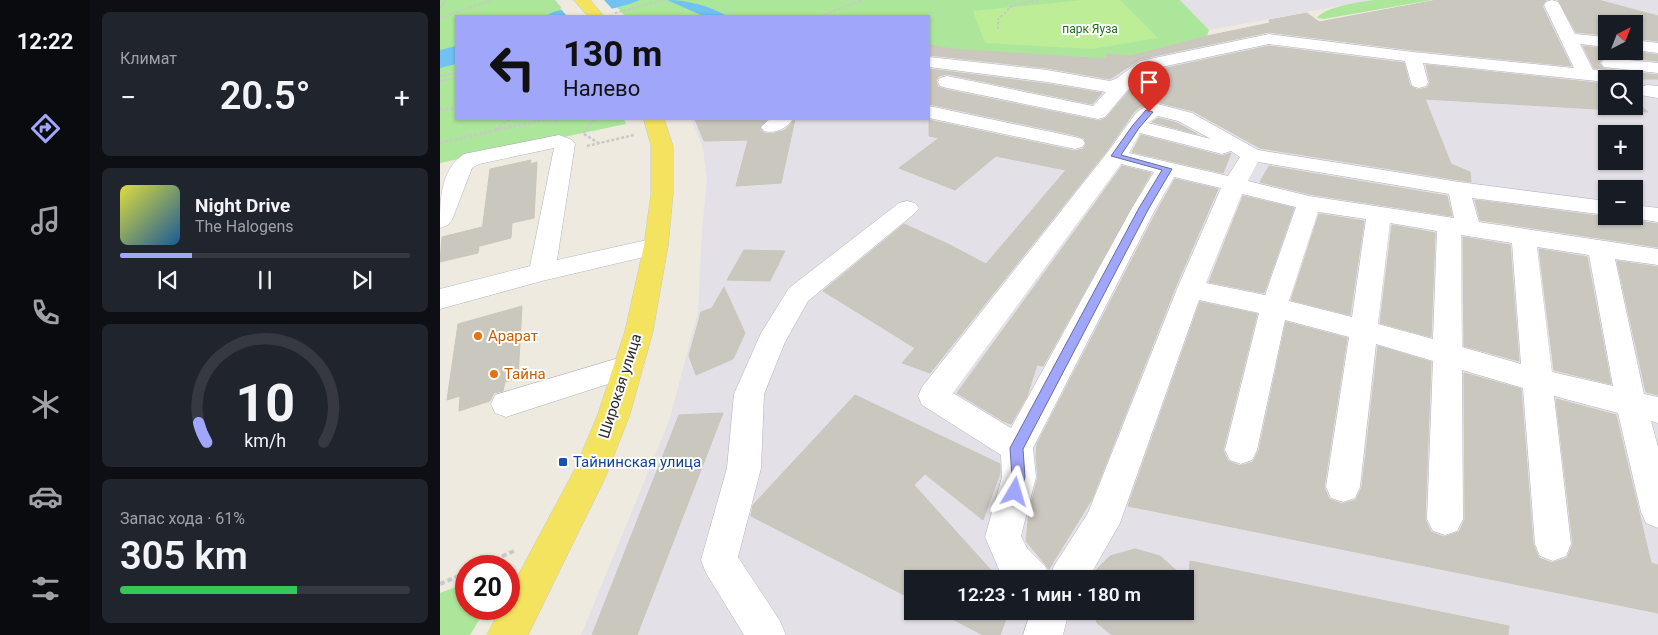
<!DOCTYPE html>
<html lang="ru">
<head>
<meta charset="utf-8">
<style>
  :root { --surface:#171b24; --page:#20242c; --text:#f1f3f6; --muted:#9ea1a6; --line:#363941; --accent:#a0a7fa }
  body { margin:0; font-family:Roboto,sans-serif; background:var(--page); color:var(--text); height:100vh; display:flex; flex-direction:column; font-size:19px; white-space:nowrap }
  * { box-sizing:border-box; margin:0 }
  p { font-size:16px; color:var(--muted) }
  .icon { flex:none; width:28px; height:28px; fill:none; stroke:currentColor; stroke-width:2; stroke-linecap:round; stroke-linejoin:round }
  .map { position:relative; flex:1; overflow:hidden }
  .details { display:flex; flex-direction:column; gap:12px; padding:12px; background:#0d0f14; width:350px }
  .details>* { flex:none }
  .top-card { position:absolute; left:15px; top:15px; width:475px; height:105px; border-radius:0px; box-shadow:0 1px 4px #0004; background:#a0a7fa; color:#111; overflow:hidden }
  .needle { width:32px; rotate:42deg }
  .controls { position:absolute; left:1158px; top:15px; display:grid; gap:10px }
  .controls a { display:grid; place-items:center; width:45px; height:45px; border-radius:0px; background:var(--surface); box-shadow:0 1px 4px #0004; font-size:25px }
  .speed { position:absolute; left:15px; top:555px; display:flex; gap:10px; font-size:25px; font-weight:700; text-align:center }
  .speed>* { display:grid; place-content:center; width:65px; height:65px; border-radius:50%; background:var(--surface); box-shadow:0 1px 4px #0004; line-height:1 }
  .speed .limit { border:8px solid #d22; background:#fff; color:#111 }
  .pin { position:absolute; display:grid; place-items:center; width:42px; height:42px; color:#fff; margin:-51px -21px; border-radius:50% 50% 50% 0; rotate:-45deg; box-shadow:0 0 5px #0007 }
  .pin .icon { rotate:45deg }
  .me { position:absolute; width:55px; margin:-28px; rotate:7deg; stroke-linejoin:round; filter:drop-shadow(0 0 4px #0008) }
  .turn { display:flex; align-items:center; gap:18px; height:105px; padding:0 25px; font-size:22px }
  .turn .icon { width:65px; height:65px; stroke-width:2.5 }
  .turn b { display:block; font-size:35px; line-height:42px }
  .big { font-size:38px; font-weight:600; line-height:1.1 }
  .details .tile { flex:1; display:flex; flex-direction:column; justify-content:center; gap:8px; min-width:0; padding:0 18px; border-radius:8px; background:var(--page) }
  .details .dial { align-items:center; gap:0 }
  .dial svg { height:130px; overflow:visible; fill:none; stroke:var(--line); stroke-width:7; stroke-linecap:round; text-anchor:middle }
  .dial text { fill:var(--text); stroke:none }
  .song { display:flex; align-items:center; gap:15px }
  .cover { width:60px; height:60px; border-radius:8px; background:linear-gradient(135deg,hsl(60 70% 55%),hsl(210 70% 35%)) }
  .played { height:5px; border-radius:2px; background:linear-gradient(90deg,var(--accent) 25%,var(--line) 25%) }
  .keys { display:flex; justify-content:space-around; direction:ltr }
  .heat { display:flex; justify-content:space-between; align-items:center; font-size:28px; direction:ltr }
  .charge { height:8px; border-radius:4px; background:linear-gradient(90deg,#34c759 61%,var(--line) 0) }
  .trip { position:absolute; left:464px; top:570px; width:290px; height:50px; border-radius:0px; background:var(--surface); box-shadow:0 1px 4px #0004; font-weight:600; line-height:50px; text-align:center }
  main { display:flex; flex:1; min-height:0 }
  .menu { display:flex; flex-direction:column; width:90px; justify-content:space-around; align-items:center; background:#090b0e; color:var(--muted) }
  .menu .icon { width:35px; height:35px }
  .menu .active { color:var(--accent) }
  .menu b { font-size:22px; color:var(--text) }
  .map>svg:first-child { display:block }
  .industrial { fill:#e3e0e7; fill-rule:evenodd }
  .green { fill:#ace69b }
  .pitch { fill:#beed97 }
  .water { fill:#71c1f2 }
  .pier { fill:#efeae0 }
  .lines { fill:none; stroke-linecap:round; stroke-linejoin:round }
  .river { fill:#71c1f2; fill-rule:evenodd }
  .building { fill:#cac7bf; stroke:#cac6b9 }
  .minor-casing { stroke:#b3b4c0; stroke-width:1 }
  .major-casing { stroke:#c8c8c8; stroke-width:1 }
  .path-far2 { stroke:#c8c8c8; stroke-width:2; stroke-dasharray:2.5 2; stroke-linecap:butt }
  .path-far1 { stroke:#c8c8c8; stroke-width:2.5; stroke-dasharray:3 2; stroke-linecap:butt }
  .path { stroke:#c8c8c8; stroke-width:4; stroke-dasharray:5 3; stroke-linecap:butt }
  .minor { fill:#fff; fill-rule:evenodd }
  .major { fill:#f4e35f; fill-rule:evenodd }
  .route { fill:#a0a7fa; stroke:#686da2 }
  .food-dot { fill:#e8710a; stroke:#fff; stroke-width:2 }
  .transit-dot { fill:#1a4fb4; stroke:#fff; stroke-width:2 }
  .labels { text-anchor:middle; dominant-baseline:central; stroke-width:4; stroke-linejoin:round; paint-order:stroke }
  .far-park-label { font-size:12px; fill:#216e19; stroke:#fff }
  .food-label { font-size:15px; fill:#c56008; stroke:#fff; text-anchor:start }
  .street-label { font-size:15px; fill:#2d2d2d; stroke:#fff }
  .transit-label { font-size:15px; fill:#164399; stroke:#fff; text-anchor:start }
</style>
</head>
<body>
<main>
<nav class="menu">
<b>12:22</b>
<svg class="icon active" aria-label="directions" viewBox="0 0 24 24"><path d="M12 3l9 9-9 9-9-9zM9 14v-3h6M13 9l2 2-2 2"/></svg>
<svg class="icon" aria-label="music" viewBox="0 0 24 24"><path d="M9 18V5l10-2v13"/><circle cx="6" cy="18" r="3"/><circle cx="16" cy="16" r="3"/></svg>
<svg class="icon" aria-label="phone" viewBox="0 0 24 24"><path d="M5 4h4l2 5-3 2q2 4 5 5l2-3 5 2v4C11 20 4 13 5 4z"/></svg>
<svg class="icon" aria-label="climate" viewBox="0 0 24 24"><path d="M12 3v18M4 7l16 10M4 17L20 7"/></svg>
<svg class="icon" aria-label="car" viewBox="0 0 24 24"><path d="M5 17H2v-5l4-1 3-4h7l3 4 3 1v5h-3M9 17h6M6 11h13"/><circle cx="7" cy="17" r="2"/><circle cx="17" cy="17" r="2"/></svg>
<svg class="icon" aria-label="filters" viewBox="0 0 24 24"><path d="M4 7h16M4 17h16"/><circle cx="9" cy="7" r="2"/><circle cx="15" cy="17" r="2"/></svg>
</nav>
<section class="details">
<div class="tile"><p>Климат</p>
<div class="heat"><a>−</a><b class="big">20.5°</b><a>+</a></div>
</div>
<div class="tile">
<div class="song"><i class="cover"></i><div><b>Night Drive</b><p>The Halogens</p></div></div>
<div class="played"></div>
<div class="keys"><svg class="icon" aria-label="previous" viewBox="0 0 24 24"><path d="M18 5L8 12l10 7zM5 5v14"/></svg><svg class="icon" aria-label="pause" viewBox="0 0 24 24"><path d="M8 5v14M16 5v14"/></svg><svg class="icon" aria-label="next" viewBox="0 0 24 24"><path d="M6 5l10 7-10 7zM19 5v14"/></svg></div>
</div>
<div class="tile dial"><svg viewBox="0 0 100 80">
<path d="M14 69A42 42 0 1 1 86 69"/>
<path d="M14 69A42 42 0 0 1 9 57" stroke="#a0a7fa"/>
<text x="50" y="56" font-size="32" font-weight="700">10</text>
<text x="50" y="72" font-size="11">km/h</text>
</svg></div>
<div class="tile"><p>Запас хода · 61%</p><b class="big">305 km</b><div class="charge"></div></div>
</section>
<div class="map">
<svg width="1218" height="635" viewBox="0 0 1218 635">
  <rect width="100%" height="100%" fill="#efeae0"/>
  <!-- industrial -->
  <path class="industrial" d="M740,0H933L769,30Z
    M997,0H1218V635H141L229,421L258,312L262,231L267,180L263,148L251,119H489V45L511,49L665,59L667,54L691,56L867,13L880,22L895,23L894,19ZM1166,24H1194V51H1166ZM1166,79H1194V106H1166ZM1166,134H1194V161H1166ZM1166,189H1194V216H1166ZM472,579H745V611H472Z"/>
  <!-- green -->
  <path class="green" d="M0,0H115L129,16H16V119H184L186,124L0,163Z
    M170,0H740L769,30L767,36L691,56L668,54L666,59L511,49L489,45V16H185Z
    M933,0H992L884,19L877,18C884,7 920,2 933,0Z
    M26,583V609H46L30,635H0V593Z"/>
  <!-- pitch -->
  <path class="pitch" d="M643,0H680L718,38L652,49L545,43L533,11Z"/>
  <!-- water -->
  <path class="water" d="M162,0H200C169,12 139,16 106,16L113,12Z
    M227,0C247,0 270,6 287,16H263Z"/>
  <!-- pier -->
  <path class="pier" d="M152,0H164L174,11L150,16H127L120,8Z"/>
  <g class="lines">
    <!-- river -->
    <path class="river" d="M16,46V64L0,68V50Z"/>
  </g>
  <!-- building -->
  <path class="building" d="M997,0H1106L1102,6L1131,66L973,50L829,32L700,59L670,79L607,68L489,55V45L511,49L666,59L667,54L691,56L767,36L830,23L829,20L867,13L879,22Z
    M1118,0H1158L1218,16V41L1194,38V24H1166V35L1136,32Z
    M829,46L964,63L970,86L978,90L987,88L990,83L986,65L1166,84V106H1194V100L1208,112L985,99L1011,164L1030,172L1031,182L820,148L753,111L717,102L700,107L694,112L666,152L490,373L462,363L475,348L383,291L464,224L510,245L546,264L626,170L556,156L515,190L459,168L499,138L489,136V120L635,151L643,149L646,144L644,138L635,135L489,104V69L607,84L662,93L652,104L507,74L499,76L496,81L498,87L507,90L659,121L666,118L692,87L713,71Z
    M1143,46L1166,49V51H1193L1218,55V61L1170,56L1162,58L1159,63L1164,69L1218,75V79H1203L1199,73L1154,68Z
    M718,118L737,123L757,134L712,122Z
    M255,119H327L320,128L324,133L332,134L345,130L355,119L341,183L296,186L308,140L264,141Z
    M701,135L782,156L791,153L783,173L692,152Z
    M91,160L90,164L97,162L94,218L72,223L71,238L40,246L50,169Z
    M682,166L711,173L603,366L597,365L587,396L571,424L563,421L517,393Z
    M829,166L1007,196L1012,216L869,194L820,182Z
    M735,179L778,189L735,288L652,499L609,569L586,541L589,512L598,477L596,456L597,444L718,209Z
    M803,196L854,208L824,293L769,282Z
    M1035,200L1166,217L1184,216L1186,219L1218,224V247L1040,220Z
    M879,214L924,221L910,315L851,300Z
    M952,225L995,233L991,337L940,323Z
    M42,227L38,253L0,262L2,237Z
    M1023,237L1070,245L1079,361L1024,346Z
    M1099,249L1147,257L1171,384L1114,370Z
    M304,250L345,251L330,281L287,280Z
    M1177,261L1218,267V395L1206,392Z
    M284,287L305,333L293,359L256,375L249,356L261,312L272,308Z
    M760,302L817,314L783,450L788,461L800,466L813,462L819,450L846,322L907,338L884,487L889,499L902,504L916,500L922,487L938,346L991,362L985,519L991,532L1004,537L1019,532L1025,519L1024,373L1081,389L1093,544L1099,558L1112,563L1127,558L1133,544L1116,399L1176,415L1211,563L1218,565V613L688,506Z
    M82,306L78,378L65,382L63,391L54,393L50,401L19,411L20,396L7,400L18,324Z
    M415,395L560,464V473L543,520L485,474L474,485L559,579H472V599L311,516L313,505Z
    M283,413L197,635H152L239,415Z
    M695,549L720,556L749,582L750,561L1069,626L1068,635H672L657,623L653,611H745V579H653L654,572L670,556Z
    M497,611H569L560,635H543Z"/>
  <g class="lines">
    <!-- minor casing -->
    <g class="minor-casing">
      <path id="minor" d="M1112,0L1118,2L1120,5L1135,34L1166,37V47L1140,44L1153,70L1199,75L1201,79L1199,83L1194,84V79H1166V82L983,63L988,82L986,86L979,88L972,86L965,61L829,44L712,69L691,86L665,117L658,119L507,88L500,86L498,82L500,78L507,76L653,106L666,92L607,82L489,67V57L607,70L670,81L677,78L700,61L829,34L973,52L1134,68L1104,5L1106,2Z
        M1194,40L1218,43V53L1194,50Z
        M1170,58L1218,63V73L1164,67L1161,63L1164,59Z
        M1207,85L1218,86V98L1200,95L1198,91L1200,87Z
        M718,104L752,113L818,150L1019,182L1166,201V215L1032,198L1039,222L1218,249V265L1175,259L1204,394L1218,397V423L1211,421L1218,447V528L1206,523L1201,512L1178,413L1114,396L1131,544L1126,556L1113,561L1100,556L1095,544L1083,388L1022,370L1023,519L1017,531L1005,535L993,531L987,519L993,361L936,344L920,487L915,498L903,502L891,498L886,487L909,337L845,320L817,450L812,460L801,464L790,460L785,450L819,313L759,300L680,523L648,579H566L561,574L545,537L562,477L561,455L482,405L478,396L482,387L667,153L696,113L701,109ZM718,116L738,121L771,139L708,123ZM700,133L782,154L791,151L800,157L788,176L689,153ZM818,162L1009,194L1014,218L869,196L808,181ZM681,164L714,172L692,208L571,428L513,393ZM734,177L781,188L737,289L648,513L614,566L610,576L605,566L587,548L581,536L596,477L593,448L716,208ZM802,194L856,207L825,295L766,283ZM878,212L926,219L912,317L849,301ZM950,223L997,231L993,339L938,324ZM1021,235L1072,243L1081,364L1022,347ZM1097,247L1149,255L1173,386L1112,372Z
        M489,106L635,137L642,139L645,143L642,147L635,149L489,118Z
        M330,119H353C346,129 335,134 324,131L321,127Z
        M119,135L132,140L135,144L117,260L216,238L225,240L228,246L225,252L102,281L0,309V289L90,266L114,148L39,164L32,168L12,220L8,225L0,228C0,200 0,170 24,154Z
        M467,201L475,203L479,208L475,213L368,301L345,342L324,394L321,468L298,557L340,621L346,635H304L266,573L261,560L287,468L294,394L321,333L349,288L459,203Z
        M1194,205L1218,208V222L1186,217L1194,216Z
        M189,355L199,358L204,366L199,374L66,417L55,413L51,404L55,395Z
        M591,611H629L623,635H583Z"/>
    </g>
    <!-- major casing -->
    <g class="major-casing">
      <path id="major" d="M134,0H150L164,16H148Z
        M204,119H224L233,146V194L228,246L213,331L190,414L166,476L88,635H47L60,609H69V592L135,469L158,414L185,331L204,246L211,194V146Z"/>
    </g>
    <!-- path-far2 -->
    <path class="path-far2" d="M0,8L6,0
      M175,13L225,0
      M381,16L422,0
      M0,18L52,0
      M558,29V19L573,5L600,0
      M0,76L16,73
      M0,81L16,78"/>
    <!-- path-far1 -->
    <path class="path-far1" d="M0,109H16
      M110,119L118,122
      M55,130L70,119
      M143,133L154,119
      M144,134L160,144
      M0,143L107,119
      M147,146L194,135"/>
    <!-- path -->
    <path class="path" d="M40,566L76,550
      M0,584L26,573"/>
    <!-- minor -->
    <use href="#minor" class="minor"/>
    <!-- major -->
    <use href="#major" class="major"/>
  </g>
  <!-- route -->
  <path class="route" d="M706,110L713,112L699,128L681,155L732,169L709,208L583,449L585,477L580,496L575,498L570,496L568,492L572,477L570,448L699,208L722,170L671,156L693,125Z"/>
  <!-- markers -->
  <g class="food-dot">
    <circle cx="38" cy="336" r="5"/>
    <circle cx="54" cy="374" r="5"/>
  </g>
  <rect class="transit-dot" x="118" y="457" width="10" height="10" rx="2.5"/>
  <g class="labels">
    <!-- far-park labels -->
    <g class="far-park-label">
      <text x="650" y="29">парк Яуза</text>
    </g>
    <!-- food labels -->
    <g class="food-label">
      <text x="48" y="336">Арарат</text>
      <text x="64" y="374">Тайна</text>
    </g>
    <!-- street labels -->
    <g class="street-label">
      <text transform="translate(180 386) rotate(-72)">Широкая улица</text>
    </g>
    <!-- transit labels -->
    <g class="transit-label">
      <text x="133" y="462">Тайнинская улица</text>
    </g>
  </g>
</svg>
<div class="controls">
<a><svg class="needle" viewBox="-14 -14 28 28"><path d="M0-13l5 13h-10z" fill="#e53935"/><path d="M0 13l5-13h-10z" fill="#9ea1a6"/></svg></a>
<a><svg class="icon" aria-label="search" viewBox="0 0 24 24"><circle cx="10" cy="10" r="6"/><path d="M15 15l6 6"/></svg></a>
<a>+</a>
<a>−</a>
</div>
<div class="speed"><div class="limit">20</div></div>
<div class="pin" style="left:709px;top:112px;background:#d93025"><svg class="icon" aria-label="arrive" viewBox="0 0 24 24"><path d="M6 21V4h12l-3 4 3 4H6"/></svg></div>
<svg class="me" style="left:575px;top:492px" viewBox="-20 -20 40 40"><path d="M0-17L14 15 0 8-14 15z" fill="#a0a7fa" stroke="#fff" stroke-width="4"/></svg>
<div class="trip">12:23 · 1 мин · 180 m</div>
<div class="top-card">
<div class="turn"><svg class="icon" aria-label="left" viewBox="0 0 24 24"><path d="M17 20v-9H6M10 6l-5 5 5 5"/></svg><div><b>130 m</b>Налево</div></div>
</div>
</div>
</main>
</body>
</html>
